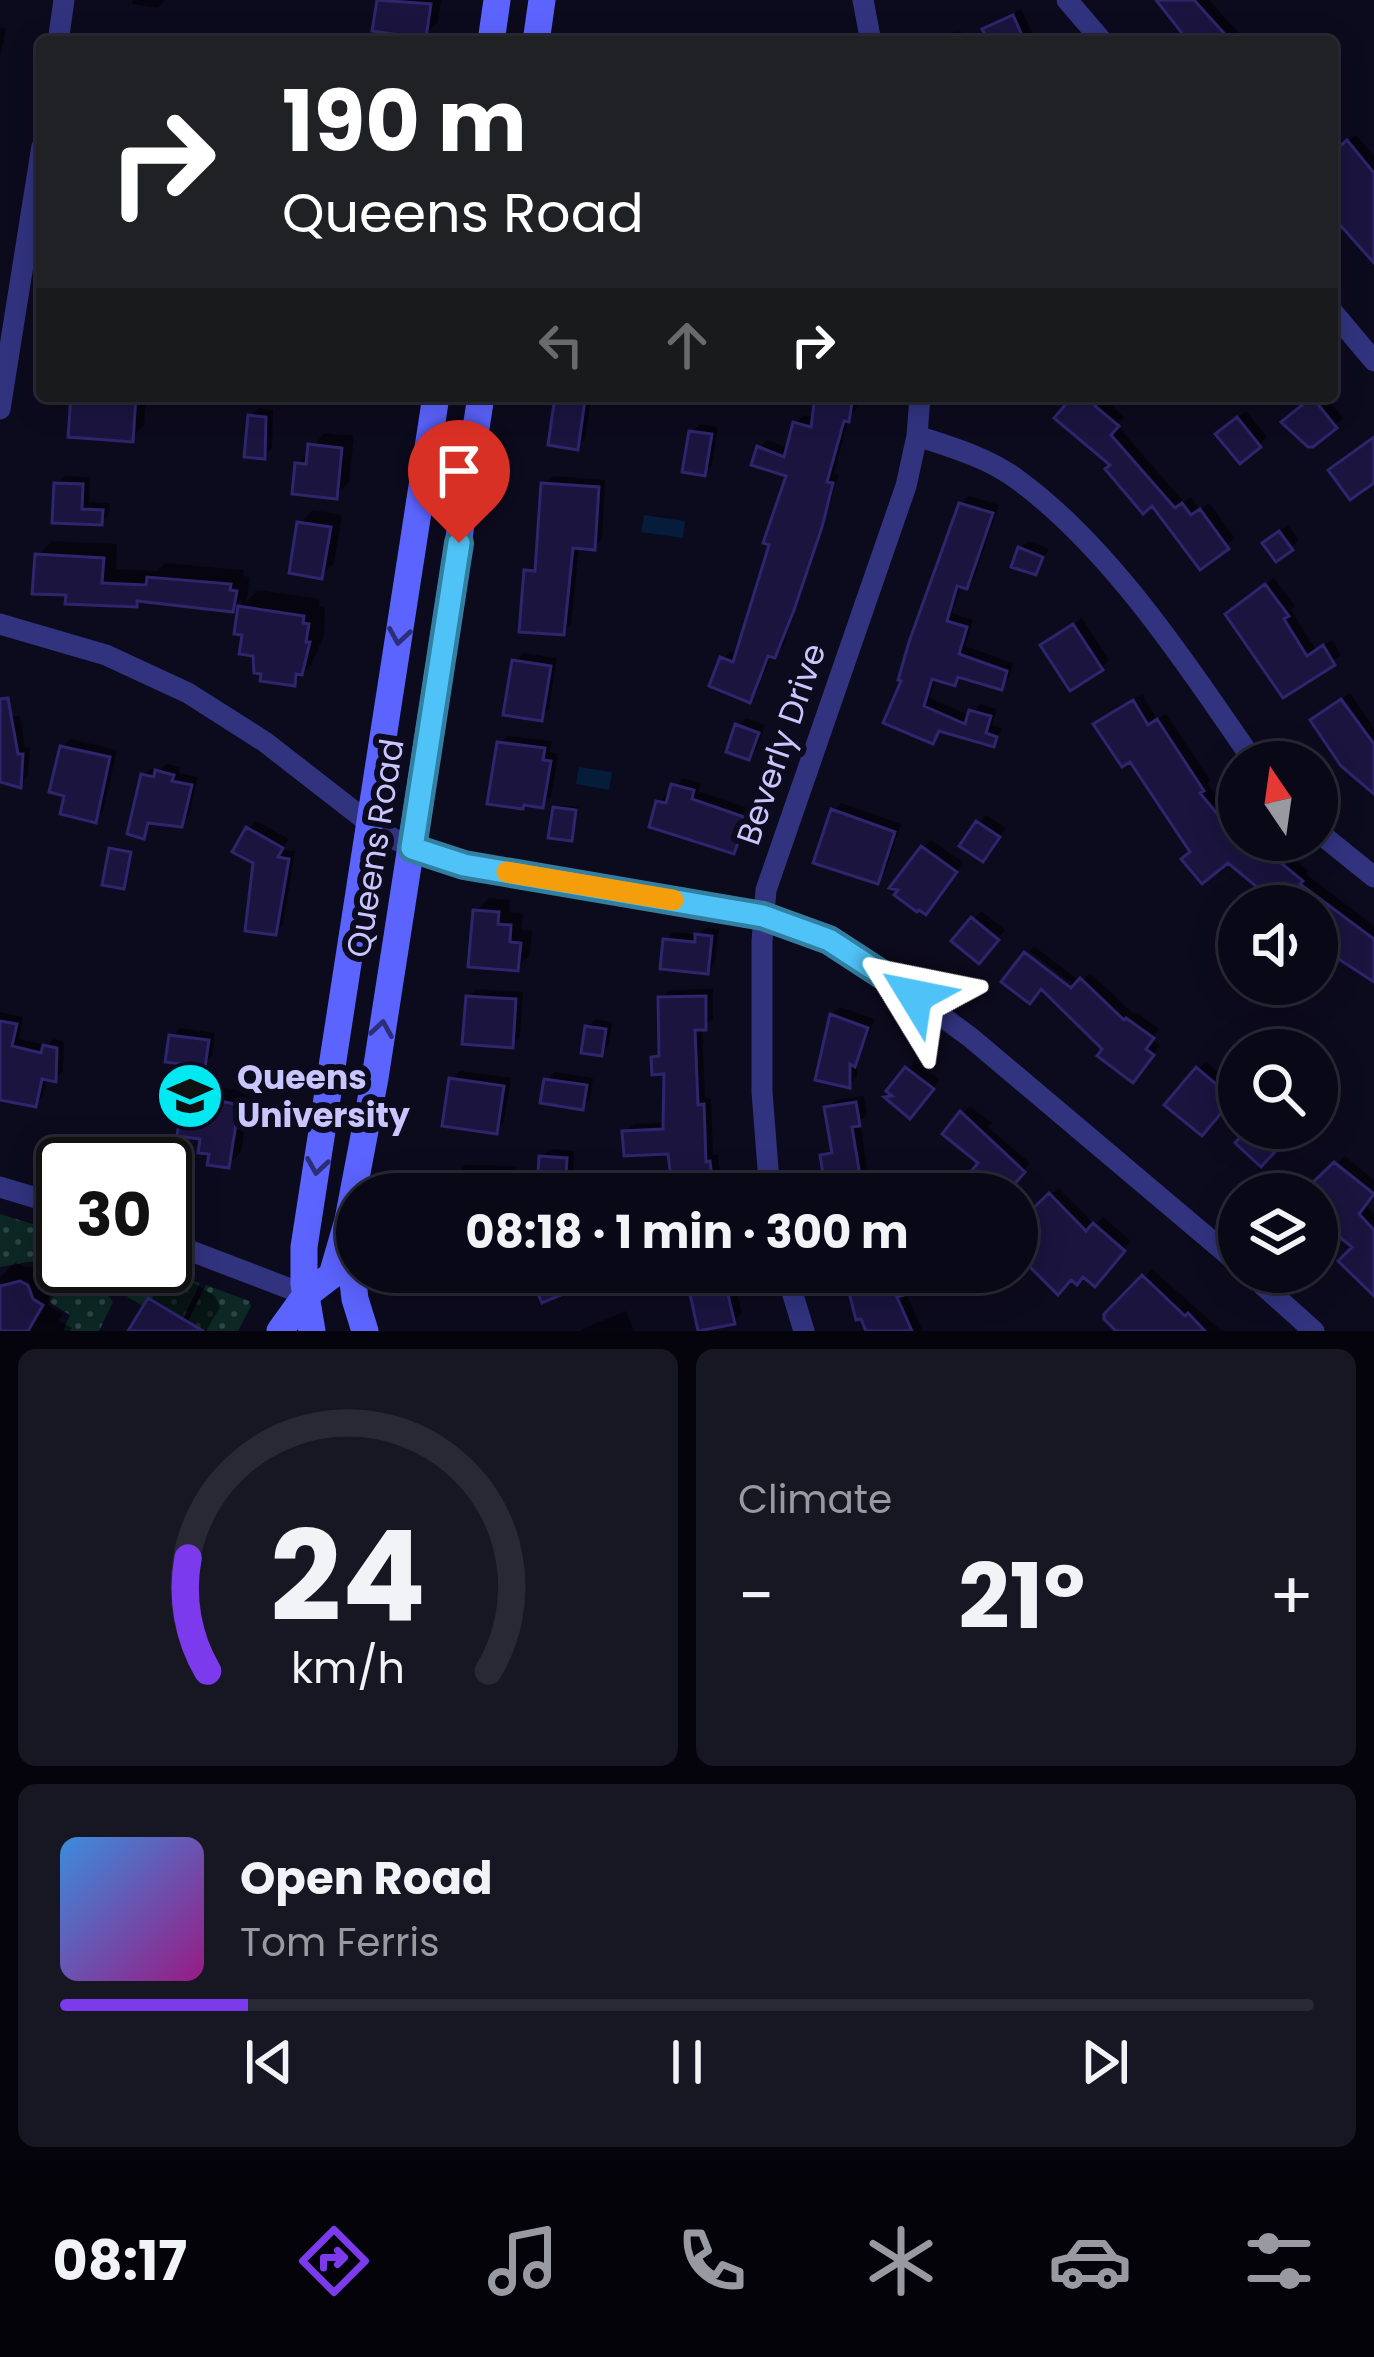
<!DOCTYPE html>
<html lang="en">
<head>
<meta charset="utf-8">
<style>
  :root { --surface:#090816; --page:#171623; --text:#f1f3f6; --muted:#999aa1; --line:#292935; --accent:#7c3aed }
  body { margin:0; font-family:Poppins,sans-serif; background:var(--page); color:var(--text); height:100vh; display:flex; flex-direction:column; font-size:45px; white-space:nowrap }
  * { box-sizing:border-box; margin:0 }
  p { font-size:39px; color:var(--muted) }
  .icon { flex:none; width:66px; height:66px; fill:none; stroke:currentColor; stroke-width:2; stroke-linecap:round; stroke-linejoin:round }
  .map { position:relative; height:1331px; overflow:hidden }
  .sheet { display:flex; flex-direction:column; gap:18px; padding:18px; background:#05040c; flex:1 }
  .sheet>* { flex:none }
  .hud { position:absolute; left:36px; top:36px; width:1302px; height:366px; border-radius:12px; box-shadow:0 6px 30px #0003,0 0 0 3px var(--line); background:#202124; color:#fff; overflow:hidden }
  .needle { width:78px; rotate:347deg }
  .controls { position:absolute; left:1218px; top:741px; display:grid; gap:24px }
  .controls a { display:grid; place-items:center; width:120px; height:120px; border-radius:50%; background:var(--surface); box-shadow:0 6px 30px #0003,0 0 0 3px var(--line); font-size:60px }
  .speed { position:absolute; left:36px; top:1137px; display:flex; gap:24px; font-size:60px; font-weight:700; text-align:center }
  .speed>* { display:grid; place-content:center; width:156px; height:156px; border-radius:50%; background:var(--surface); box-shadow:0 6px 30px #0003,0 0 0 3px var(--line); line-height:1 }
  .speed .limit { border:6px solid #111; border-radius:18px; background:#fff; color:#111 }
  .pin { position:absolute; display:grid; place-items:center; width:102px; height:102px; color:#fff; margin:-123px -51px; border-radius:50% 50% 50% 0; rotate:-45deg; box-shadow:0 0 12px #0007 }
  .pin .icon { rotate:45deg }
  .me { position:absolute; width:132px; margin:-66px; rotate:305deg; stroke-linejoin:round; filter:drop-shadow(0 0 9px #0008) }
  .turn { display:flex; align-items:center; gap:42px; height:252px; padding:0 48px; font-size:54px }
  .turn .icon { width:156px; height:156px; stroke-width:2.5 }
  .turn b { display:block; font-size:84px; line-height:102px }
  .lanes { display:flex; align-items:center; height:114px; padding:0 48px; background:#0003; justify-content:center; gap:60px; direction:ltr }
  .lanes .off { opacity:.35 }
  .big { font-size:90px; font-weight:700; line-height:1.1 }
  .sheet .widget { flex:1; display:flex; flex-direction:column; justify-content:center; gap:18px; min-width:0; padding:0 42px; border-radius:18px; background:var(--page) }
  .sheet .dial { align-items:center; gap:0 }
  .dial svg { height:312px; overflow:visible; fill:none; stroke:var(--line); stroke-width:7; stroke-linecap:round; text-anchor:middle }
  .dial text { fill:var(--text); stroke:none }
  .song { display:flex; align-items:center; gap:36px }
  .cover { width:144px; height:144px; border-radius:18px; background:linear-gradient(135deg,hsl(210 70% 55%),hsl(310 70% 35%)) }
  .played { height:12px; border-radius:6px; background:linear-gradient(90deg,var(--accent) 15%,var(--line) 15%) }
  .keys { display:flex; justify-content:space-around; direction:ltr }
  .heat { display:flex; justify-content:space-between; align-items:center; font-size:66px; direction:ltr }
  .sheet .tiles { flex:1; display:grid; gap:18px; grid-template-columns:1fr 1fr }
  .widget:last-child { grid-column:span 2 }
  .trip { position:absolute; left:336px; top:1173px; width:702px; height:120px; border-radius:60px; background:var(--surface); box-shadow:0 6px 30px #0003,0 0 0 3px var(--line); font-weight:700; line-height:120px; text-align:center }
  .tab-bar { display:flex; height:192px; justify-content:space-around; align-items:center; background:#040309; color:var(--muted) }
  .tab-bar .icon { width:84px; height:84px }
  .tab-bar .current { color:var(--accent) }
  .tab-bar b { font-size:54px; color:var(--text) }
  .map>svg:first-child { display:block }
  .grass { fill:url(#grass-dots) }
  .water { fill:#051c3a }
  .shadow { fill:#0007 }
  .building { fill:#1a143f; stroke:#2e256d; stroke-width:3 }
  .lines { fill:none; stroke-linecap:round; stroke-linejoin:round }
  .street { stroke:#31337f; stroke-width:21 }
  .secondary { stroke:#5c64ff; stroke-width:27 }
  .oneway { stroke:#2c2e77 }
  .route-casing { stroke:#337fa1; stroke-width:30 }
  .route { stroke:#4fc3f7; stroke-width:21 }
  .slow { stroke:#f59e0b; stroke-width:21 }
  .labels { text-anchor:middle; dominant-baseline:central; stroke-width:12; stroke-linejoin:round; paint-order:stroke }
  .street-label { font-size:33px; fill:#c8c5ff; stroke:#0c0a1d }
  .poi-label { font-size:33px; font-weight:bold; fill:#c8c5ff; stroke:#0c0a1d; text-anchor:start }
</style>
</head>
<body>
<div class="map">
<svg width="1374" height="1331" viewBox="0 0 1374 1331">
  <defs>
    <pattern id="grass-dots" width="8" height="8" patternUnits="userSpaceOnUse" patternTransform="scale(3)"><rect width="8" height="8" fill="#0c2724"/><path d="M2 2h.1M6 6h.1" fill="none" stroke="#2e4545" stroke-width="1.8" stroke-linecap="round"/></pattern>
  </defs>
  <rect width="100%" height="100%" fill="#0c0a1d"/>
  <!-- grass -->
  <path class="grass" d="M0,1214L52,1230L34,1261L0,1267Z
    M61,1232L63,1266H94L98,1281L113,1302L99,1331H63L70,1315L49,1302L52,1287L41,1265Z
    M150,1266L200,1283L183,1319L149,1298L143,1306L127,1297Z
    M206,1285L249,1301L251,1306L238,1331H194L187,1323Z"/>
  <!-- water -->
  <path class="water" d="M644,515L685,521L683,538L641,532Z
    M579,767L612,772L609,790L576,784Z"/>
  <!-- shadow -->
  <path class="shadow" d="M133,0H165L158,8L132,4Z
    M380,0H441L438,22L418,42H401L402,32L376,29Z
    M1159,0H1209L1247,42H1193Z
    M1021,9L1037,42H992L986,29Z
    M0,28H6L0,58Z
    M961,31L963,42H923L927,37Z
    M1356,135L1374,156V258L1332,210V151L1334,153Z
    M74,396H146L144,426L131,438Z
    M307,396H367L359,404Z
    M558,396H591L585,439L577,447Z
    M818,396H859L856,410L849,417L834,474L839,475L783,647L772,654L757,691L749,699L723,659L731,651L738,654L790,474L759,448L767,440L789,448L796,423L804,415L815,418Z
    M1077,396H1102L1124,417L1117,425L1184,502L1191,497L1200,510L1209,503L1235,538L1200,566L1152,502L1114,465Z
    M1315,396H1325L1343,418L1312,444L1293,415Z
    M259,408L273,410L272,448L264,456L251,416Z
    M1246,411L1267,437L1259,445L1227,426Z
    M700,424L718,427L712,465L704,473L692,432Z
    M324,433L354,436L349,482L336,495L298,465Z
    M65,476L90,477L89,502L110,503L109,514L101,522L55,520L57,484Z
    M552,476L605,480L602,539L594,547L579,546L571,624L563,632L527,572L538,564L544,485Z
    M969,496L999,505L974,578L966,585L962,584L952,613L973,620L965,646L1013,663L1009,678L1001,686L962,675L954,682L937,677L930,698L971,716L980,704L997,709L992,725L1003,729L993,743L942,729L932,740L905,679L961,504Z
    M313,510L342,515L334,563L321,576L300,523Z
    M1288,525L1299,540L1291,548L1274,535Z
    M52,541L117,544L116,569L157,571L165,563L244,570L243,576L250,577L246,602L258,590L320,599L319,606L325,607L324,636L311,665L294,683L256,653L245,632L237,631L242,599L232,609L141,598L136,604L69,593L38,556Z
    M1028,541L1049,549L1036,572L1020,549Z
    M1274,578L1295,606L1291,610L1316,650L1332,640L1341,655L1284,694L1237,607Z
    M1082,618L1109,660L1101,668L1044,645Z
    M523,653L557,658L549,709L541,717L515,661Z
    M1350,693L1374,728V790L1322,713Z
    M1142,694L1157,719L1166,714L1210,780L1207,784L1239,823V840H1253L1263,852L1272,841L1308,871L1306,874L1374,926V978L1317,941V906H1284L1228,859L1193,852L1131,758L1097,724Z
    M0,715L20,716L25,748L30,747L28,776L20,784L0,779Z
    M746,718L765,725L757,749L749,757L738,726Z
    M508,736L552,741L550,752L558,754L551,797L542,805L500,744Z
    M71,739L117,750L103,811L95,819L68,793L62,747Z
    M166,764L180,767L179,773L198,777L189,815L181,824L153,821L143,835V776L152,768L160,770Z
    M682,778L701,783L698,791L753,810L742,843L733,851L659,802L667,794L671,795Z
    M841,803L901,824L885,872L877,880L833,811Z
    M559,805L578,807L570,838L555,808Z
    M986,815L1006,828L983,858L978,823Z
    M256,821L289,839L283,850L295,851L283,924L275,932L248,829Z
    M931,840L963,862L933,903L923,848Z
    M115,847L133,850L123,886L111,850Z
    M489,898L510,900L509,912L523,913L521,930L532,931L530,955L517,968L476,911Z
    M981,911L1005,930L986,953L955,941Z
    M706,928L719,929L715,963L707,971L666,940L674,932L699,935Z
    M1034,946L1081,982L1090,973L1134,1014L1136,1012L1159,1029L1151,1039L1160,1046L1140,1071L1106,1048L1024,956L1081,999L1085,994L1029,951Z
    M477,989L523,992L520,1037L512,1045L469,997Z
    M713,989V1019L702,1027L705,1098H711L713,1155H718L721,1185L719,1194H676L671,1150L625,1133L634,1124L666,1123L667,1071L654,1058L662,1050L661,998L669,990Z
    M840,1007L875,1019L857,1061V1077L849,1085L832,1015Z
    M0,1012L23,1017L19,1039L47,1045L54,1039L64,1041L63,1071L55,1079L47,1077L43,1096L35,1104L0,1096Z
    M596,1019L612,1022L609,1045L601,1053L587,1027Z
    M180,1028L215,1033L212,1056L203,1064L172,1036Z
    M1260,1041L1271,1050H1251Z
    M915,1061L940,1080L918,1107L889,1097Z
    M1206,1062L1226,1079L1239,1064V1089L1210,1124L1198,1070Z
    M460,1071L511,1078L504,1122L496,1130L452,1079Z
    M555,1072L593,1078L590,1099L582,1107L547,1080Z
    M199,1082L250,1093L241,1152L228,1165L212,1152L186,1095Z
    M864,1096L867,1115L860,1121L869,1181L872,1180L876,1194H827L823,1156L834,1148L827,1108L835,1100Z
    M970,1106L992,1123L988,1127L1030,1163L1004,1194H974L982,1162L962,1113Z
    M1253,1128H1291L1292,1129L1261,1163Z
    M550,1149L574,1151L572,1184L563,1192L542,1157Z
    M1345,1156L1374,1180V1194L1365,1204L1374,1214V1292L1356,1247L1317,1215V1194H1305Z
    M465,1165L516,1166L515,1194H442L451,1181H457V1174Z
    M1058,1188L1095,1225L1103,1217L1131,1241L1102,1275L1083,1274L1029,1216Z
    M16,1262L26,1267L40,1265L50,1282L58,1287L48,1305L63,1314L59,1321L72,1328L70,1331H0V1277Z
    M1152,1269L1222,1331H1120L1105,1316Z
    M563,1272H583L585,1277L577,1285L539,1287Z
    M845,1272H915L918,1282L905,1291L923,1331H870Z
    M177,1273L215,1296L220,1307L206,1331H131L150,1300Z
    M734,1279L742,1313L734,1321L693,1295L701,1287Z
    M626,1311L634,1331H580L582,1329Z"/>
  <!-- building -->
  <path class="building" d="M377,0L431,4L426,38L398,42L399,35L372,31Z
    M1156,0H1194L1232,42H1189Z
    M1013,15L1025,42H989L982,29Z
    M1347,140L1374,173V263L1332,216V153Z
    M71,396H136L133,442L68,437Z
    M555,396L585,400L578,450L548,445Z
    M815,396H853L849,422L844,421L827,482L833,483L822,527L794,610L775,658L768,656L750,703L709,686L720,657L733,662L769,545L763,543L786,476L751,465L757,446L784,457L793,422L811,427Z
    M1073,396H1104L1095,406L1119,426L1111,435L1175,508L1182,503L1191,515L1200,509L1229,549L1200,570L1152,506L1143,514L1105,469L1110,465L1054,418Z
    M1312,397L1337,428L1313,447H1308L1281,422Z
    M248,415L266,417L265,459L244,457Z
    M1237,417L1261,447L1240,464L1215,434Z
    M689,431L712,434L705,476L682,472Z
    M1374,437V483L1350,500L1328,470Z
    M308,444L342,448L337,499L292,494L295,463L306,464Z
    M54,483L83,484L82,509L103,510L102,525L52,523Z
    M541,483L599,487L595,550L573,548L564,635L519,632L524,570L535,571Z
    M959,503L993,513L967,589L957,586L947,621L967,627L959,654L1007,671L1002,690L958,677L955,686L932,679L924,706L965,724L969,710L991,716L986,733L997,737L994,747L939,731L933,744L883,723L901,681L898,680L909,642Z
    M297,522L331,527L322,579L289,573Z
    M1279,531L1293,550L1276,562L1262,543Z
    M1018,547L1043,557L1036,575L1011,567Z
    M35,554L104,558L102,583L146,585L147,577L231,584L230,590L237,591L233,612L137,601V607L65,604L66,595L32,594Z
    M1265,584L1289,616L1284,619L1307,656L1323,645L1335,665L1283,698L1225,614Z
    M238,606L304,616L303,623L309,624L306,642H310L302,675L296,674L295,686L260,681L261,674L254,673L253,656L239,654L242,635L234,634Z
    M1073,624L1103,670L1070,691L1040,645Z
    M512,660L551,666L542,721L503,715Z
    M8,698L18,754H23L21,788L0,782V699Z
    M1341,699L1374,744V794L1341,766L1310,720Z
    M1133,700L1148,725L1157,719L1204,791L1200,793L1253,857L1262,847L1303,881L1300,884L1374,939V982L1317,945V906H1280L1228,863L1202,884L1181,859L1190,852L1130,762L1122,767L1093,724Z
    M735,724L759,733L749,760L726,752Z
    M497,742L545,748L543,760L551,761L543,808L524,805L523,809L487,804Z
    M60,746L110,757L96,823L60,814L64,796L49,792Z
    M155,770L174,775L172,781L192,785L182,827L148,823L144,839L127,834L141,774L154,777Z
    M671,784L694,790L692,799L747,818L734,854L649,827L656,801L666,803Z
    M553,807L576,810L572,841L548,838Z
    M831,809L895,832L878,884L813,863Z
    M976,821L1000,837L983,862L959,846Z
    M246,827L283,848L278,857L289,859L276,935L245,931L253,863L232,852Z
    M921,846L957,872L926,915L919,910L917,912L894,895L898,890L889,888Z
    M109,848L131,852L124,889L102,885Z
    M473,910L499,912L498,924L511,925L510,942L521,943L518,971L468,967Z
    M971,917L999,940L979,964L951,941Z
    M695,934L712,936L708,974L660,969L663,939L695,942Z
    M1024,952L1071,988L1080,978L1124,1020L1126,1018L1154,1038L1146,1049L1154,1055L1133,1083L1097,1056L1102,1049L1041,989L1030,1004L1001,982Z
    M466,996L516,999L513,1048L462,1044Z
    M706,996V1030H695L698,1105L704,1104L706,1162L710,1161L714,1194H673L668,1154L624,1156L622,1131L663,1129L664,1074L652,1075L651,1057L659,1056L658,997Z
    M830,1014L868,1028L855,1067L850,1064V1088L815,1080Z
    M0,1021L17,1024L12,1046L41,1053L43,1045L57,1048L56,1082L42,1079L36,1107L0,1100Z
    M585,1026L606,1029L602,1056L581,1053Z
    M169,1035L209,1040L205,1067L165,1062Z
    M1239,1059V1092L1202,1136L1164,1105L1196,1067L1217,1085Z
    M905,1067L934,1089L910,1119L884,1097L892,1096L886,1091Z
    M449,1078L504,1086L497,1134L442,1126Z
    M544,1079L587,1085L583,1110L540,1103Z
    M183,1093L239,1105L229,1168L207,1165L209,1154L198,1153L200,1139L177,1136Z
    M856,1102L860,1126L852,1127L863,1194H826L820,1155L832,1153L824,1107Z
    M960,1111L1025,1172L1006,1194H976L962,1182L978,1163L942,1134Z
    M1248,1128H1275L1287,1139L1261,1167L1235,1143Z
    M539,1156L567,1158L565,1194L537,1193Z
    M1334,1162L1374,1194L1359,1214L1374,1230V1296L1338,1261L1352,1247L1317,1219V1194H1301Z
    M454,1172L509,1173L508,1194H453Z
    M1049,1193L1086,1231L1093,1223L1125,1251L1095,1287L1083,1277L1077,1285L1071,1280L1058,1295L1017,1254L1038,1230L1025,1216Z
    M572,1272L579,1287L542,1303L535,1286Z
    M844,1272H906L911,1293L897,1297L912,1331H866L861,1319L856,1320Z
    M1142,1275L1185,1316L1188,1313L1205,1331H1116L1104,1319V1314Z
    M20,1281L28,1285L33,1299L43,1305L28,1331H0V1286Z
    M726,1286L735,1324L698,1331L690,1294Z
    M148,1298L203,1331H128Z"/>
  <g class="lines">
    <!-- street -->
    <path class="street" d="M863,0L871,42
      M1067,0L1103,42
      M58,42L64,0
      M1332,311L1374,361
      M0,409L42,146
      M917,436C951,447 989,458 1018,480C1110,547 1190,668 1254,762
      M0,624L106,655L188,693L265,742L382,833L434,858L744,912L829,940L867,962L970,1037L1239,1264
      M1317,831L1374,877
      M0,1187L63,1206
      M770,1194L762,1092V941L766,890L906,486L917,436L920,396
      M165,1241L306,1295
      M786,1272L804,1331
      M1248,1272L1314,1331"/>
    <!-- secondary -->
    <path class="secondary" d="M491,42L497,0
      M536,42L542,0
      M348,1241L355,1299L365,1331
      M280,1331L306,1295L332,1275L348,1220L375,1078L481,396
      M312,1331L304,1284V1247L436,396"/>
  </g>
  <!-- one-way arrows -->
  <defs><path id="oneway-chevron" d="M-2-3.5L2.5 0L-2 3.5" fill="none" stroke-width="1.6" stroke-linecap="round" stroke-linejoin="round" transform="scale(3)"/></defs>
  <g class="oneway">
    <use href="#oneway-chevron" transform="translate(399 636) rotate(99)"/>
    <use href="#oneway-chevron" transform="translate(382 1029) rotate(-81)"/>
    <use href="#oneway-chevron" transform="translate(317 1166) rotate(99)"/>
  </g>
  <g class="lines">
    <!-- route casing -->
    <g class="route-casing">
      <path id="route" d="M459,543L412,848L464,865L763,916L829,940L915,996"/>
    </g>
    <!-- route -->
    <use href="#route" class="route"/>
    <!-- slow -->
    <path class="slow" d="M507,872L673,900"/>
  </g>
  <!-- icons -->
  <defs>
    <g id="university-disc" transform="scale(3.45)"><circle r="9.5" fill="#00e9f0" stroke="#0c0a1d"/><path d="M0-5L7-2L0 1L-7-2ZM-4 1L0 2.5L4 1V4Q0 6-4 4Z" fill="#111"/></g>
  </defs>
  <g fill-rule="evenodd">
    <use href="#university-disc" x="190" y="1096"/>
  </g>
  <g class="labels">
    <!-- street labels -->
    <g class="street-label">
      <text transform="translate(781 744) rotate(-71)">Beverly Drive</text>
      <text transform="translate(375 848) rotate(-81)">Queens Road</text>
    </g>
    <!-- poi labels -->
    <g class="poi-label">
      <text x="237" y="1077">Queens<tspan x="237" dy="38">University</tspan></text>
    </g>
  </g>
</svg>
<div class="controls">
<a><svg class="needle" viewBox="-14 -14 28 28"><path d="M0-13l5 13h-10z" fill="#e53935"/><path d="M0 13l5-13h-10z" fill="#999aa1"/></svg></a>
<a><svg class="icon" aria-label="sound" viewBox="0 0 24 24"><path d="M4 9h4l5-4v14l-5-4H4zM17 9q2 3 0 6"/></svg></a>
<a><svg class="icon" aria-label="search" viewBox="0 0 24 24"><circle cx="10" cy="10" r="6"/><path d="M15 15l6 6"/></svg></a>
<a><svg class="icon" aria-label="layers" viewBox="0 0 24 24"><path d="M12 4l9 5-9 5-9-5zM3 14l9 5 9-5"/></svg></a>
</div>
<div class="speed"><div class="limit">30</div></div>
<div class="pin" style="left:459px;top:543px;background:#d93025"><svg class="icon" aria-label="arrive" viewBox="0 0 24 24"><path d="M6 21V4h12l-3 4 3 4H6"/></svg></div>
<svg class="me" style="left:915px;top:996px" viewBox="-20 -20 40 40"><path d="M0-17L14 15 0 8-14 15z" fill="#4fc3f7" stroke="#fff" stroke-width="4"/></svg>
<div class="trip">08:18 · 1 min · 300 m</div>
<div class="hud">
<div class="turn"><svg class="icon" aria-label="right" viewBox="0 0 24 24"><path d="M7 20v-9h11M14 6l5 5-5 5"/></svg><div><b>190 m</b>Queens Road</div></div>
<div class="lanes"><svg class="icon off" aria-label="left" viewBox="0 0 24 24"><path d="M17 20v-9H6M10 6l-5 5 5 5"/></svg><svg class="icon off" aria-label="ahead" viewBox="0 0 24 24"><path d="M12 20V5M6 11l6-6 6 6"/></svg><svg class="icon" aria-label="right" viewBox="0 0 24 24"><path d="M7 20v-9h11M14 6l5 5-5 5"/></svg></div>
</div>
</div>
<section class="sheet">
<div class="tiles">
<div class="widget dial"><svg viewBox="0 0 100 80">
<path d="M14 69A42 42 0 1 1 86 69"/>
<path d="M14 69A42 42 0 0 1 9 40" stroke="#7c3aed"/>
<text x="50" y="56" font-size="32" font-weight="700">24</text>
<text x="50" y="72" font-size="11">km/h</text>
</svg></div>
<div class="widget"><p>Climate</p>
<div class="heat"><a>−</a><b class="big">21°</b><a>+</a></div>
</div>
<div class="widget">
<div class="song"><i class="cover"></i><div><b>Open Road</b><p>Tom Ferris</p></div></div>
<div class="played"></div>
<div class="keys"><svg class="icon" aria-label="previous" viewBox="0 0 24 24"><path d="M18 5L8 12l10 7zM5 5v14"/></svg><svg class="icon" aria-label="pause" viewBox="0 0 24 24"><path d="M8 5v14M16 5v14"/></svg><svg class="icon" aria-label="next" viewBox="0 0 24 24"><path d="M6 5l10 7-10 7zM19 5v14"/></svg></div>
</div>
</div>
</section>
<nav class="tab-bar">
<b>08:17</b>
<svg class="icon current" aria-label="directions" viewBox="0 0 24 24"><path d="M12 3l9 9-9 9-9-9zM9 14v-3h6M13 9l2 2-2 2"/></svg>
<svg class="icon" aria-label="music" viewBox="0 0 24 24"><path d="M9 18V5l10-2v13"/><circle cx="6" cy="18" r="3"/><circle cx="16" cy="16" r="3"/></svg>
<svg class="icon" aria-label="phone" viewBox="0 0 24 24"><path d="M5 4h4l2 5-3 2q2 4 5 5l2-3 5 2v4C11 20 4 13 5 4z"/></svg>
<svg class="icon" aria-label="climate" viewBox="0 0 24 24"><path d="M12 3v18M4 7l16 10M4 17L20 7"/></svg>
<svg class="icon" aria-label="car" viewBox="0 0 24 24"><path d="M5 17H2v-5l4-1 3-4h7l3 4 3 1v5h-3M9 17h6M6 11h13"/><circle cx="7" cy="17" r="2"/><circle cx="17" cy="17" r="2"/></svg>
<svg class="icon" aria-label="filters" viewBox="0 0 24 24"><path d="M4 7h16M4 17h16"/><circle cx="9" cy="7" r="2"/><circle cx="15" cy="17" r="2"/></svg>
</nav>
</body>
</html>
